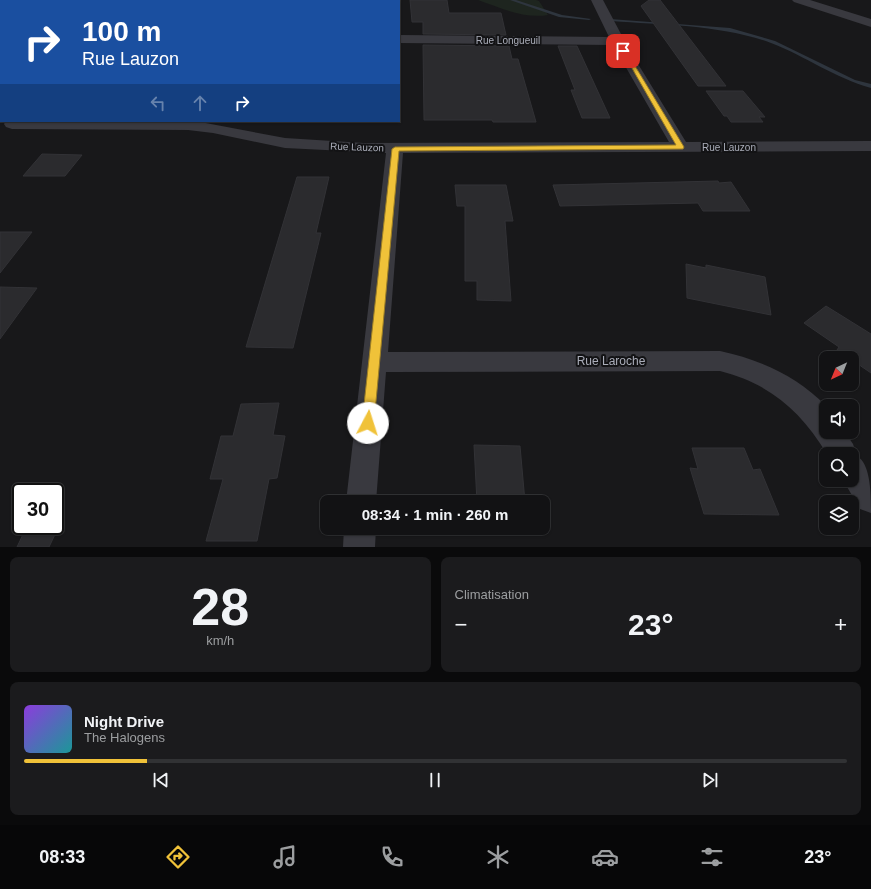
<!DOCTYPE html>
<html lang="fr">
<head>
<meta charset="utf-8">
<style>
  :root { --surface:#121214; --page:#1b1b1d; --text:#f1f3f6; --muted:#9c9ea0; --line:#313234; --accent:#f0c239 }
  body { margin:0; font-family:Helvetica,sans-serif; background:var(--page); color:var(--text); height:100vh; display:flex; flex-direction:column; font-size:15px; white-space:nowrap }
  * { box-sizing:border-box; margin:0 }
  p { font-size:13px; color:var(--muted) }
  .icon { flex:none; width:22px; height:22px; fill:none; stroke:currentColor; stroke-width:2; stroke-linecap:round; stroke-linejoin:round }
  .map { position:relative; height:547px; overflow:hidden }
  .details { display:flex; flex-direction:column; gap:10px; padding:10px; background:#0a0a0b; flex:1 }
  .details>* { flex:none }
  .banner { position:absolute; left:0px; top:0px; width:400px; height:122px; box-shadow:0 1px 3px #0004,0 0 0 1px var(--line); background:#1a4fa0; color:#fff; overflow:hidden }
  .needle { width:26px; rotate:223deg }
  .buttons { position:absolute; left:819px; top:351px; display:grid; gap:8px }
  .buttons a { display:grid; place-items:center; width:40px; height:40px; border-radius:8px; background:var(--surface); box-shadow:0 1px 3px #0004,0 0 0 1px var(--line); font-size:20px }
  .speed { position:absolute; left:12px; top:483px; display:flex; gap:8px; font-size:20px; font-weight:700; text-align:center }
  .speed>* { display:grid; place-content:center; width:52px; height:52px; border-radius:50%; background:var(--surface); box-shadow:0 1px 3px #0004,0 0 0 1px var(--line); line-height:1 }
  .speed .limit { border:2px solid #111; border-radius:6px; background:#fff; color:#111 }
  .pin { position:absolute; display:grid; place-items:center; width:34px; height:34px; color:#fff; margin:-17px; border-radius:8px; box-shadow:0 2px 6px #0006 }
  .me { position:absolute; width:44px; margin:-22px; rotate:5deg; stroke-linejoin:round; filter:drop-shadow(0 0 3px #0008) }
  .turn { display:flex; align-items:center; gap:14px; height:84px; padding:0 16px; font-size:18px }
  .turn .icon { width:52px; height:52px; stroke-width:2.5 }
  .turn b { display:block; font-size:28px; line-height:34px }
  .lanes { display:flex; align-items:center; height:38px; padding:0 16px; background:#0003; justify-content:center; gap:20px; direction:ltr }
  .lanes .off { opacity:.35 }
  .big { font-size:30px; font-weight:800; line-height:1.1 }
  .details .widget { flex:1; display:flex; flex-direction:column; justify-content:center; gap:6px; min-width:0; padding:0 14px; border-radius:8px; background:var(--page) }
  .details .dial { align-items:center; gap:0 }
  .dial b { font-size:52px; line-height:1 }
  .song { display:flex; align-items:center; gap:12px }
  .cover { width:48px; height:48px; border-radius:6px; background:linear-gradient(135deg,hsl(270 70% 55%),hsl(180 70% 35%)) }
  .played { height:4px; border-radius:2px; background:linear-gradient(90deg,var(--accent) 15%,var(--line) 15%) }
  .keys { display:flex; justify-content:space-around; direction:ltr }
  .heat { display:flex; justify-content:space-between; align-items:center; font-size:22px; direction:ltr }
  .details .tiles { flex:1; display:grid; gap:10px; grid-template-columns:1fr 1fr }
  .widget:last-child { grid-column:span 2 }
  .trip { position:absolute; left:320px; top:495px; width:230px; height:40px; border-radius:8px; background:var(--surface); box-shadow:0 1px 3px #0004,0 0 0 1px var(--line); font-weight:800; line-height:40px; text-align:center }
  .menu { display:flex; height:64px; justify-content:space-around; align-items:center; background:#070708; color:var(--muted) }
  .menu .icon { width:28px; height:28px }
  .menu .active { color:var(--accent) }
  .menu b { font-size:18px; color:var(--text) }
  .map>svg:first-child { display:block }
  .green { fill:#1e251f }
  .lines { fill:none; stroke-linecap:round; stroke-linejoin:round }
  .stream { fill:#2e353e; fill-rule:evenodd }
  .building { fill:#2b2b2e; stroke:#323236 }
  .street { fill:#39393f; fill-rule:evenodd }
  .route { fill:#f0c239; stroke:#9c7e25 }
  .labels { text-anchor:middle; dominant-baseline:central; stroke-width:4; stroke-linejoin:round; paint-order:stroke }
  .far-street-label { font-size:10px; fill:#aaadb9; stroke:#131315 }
  .street-label { font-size:12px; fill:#aaadb9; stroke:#131315 }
</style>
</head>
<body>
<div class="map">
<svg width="871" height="547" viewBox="0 0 871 547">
  <rect width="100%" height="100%" fill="#18181a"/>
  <!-- green -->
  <path class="green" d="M478,0H536L539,1L548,15C523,19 501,8 478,0Z"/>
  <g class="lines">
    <!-- stream -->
    <path class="stream" d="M510,0H516L562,15L591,19L589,20L559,17Z
      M610,19L730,28L775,41L855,80L871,84V88C835,78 805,56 771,43C723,25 663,25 612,21L610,20Z"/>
  </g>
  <!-- building -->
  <path class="building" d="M410,0H447L449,13H501L506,35L423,34V22H412Z
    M649,0H660L726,86H698L641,6Z
    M423,45L509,46L512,59H518L536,122H493L492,120H424Z
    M558,46H577L610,118H582L571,90H575Z
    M706,91H743L765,117H759L763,122H731L727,116H724Z
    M42,154L82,155L65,176H23Z
    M297,177H329L316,233H321L293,348L246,347Z
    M718,181L719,183L731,182L750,211H703L698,203L560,206L553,185Z
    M455,185H506L513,221H505L511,301L477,300V281H465V206H457Z
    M0,232H32L0,273Z
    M686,264L706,268V265L765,277L771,315L687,298Z
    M0,287L37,288L0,339Z
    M826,306L871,334V373L852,360V358L837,350L839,347L804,323Z
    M279,403L273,435L285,436L277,478L269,479L257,541H206L223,479H210L221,436H233L241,404Z
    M474,445L520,446L525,502H477Z
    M692,448H744L753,470L760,469L779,515L704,514L690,468L698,469Z
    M27,526H59L49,547H17Z"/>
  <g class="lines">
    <!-- street -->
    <path class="street" d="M132,0H262L263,1H133Z
      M591,0H603L630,51L686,142L871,141V151L403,153L388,352L720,351C761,360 797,376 826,406V432H845L853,444L857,456C871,464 871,495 871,513L860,509L843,480H852V454H827C800,410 770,384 720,371L386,372L376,502H346L386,153L285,148L213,133L188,130L12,129L6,127L4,124L6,121H195L285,138L364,143L669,142L613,45L399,43V35L609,37Z
      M792,0H810L871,19V27L794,2Z
      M344,528H376L375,547H343Z"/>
  </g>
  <!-- route -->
  <path class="route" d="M621,49L626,51L684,147L683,149L399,151L374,423L372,427L368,428L364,427L362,423L392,149L395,147L676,145Z"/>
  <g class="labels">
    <!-- far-street labels -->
    <g class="far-street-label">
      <text x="508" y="40">Rue Longueuil</text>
      <text transform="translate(357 147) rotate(2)">Rue Lauzon</text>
      <text x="729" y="147">Rue Lauzon</text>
    </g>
    <!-- street labels -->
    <g class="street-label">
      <text x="611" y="361">Rue Laroche</text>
    </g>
  </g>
</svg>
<div class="buttons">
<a><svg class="needle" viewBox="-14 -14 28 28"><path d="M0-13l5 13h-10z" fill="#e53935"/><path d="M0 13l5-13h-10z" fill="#9c9ea0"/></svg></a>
<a><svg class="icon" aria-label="sound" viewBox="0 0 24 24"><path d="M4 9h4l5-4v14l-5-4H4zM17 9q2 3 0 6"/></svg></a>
<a><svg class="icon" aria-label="search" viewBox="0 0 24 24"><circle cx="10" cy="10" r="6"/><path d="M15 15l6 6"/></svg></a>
<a><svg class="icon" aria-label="layers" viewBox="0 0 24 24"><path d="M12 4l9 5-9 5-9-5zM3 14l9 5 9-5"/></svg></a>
</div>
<div class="speed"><div class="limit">30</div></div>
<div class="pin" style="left:623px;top:51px;background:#d93025"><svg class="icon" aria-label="arrive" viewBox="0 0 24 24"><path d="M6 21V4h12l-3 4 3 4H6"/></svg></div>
<svg class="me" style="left:368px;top:423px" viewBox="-20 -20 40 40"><circle r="19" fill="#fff"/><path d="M0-13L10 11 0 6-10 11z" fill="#f0c239"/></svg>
<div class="trip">08:34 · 1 min · 260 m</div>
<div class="banner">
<div class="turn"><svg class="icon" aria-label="right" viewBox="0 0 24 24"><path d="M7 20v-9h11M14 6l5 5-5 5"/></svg><div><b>100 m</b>Rue Lauzon</div></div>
<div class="lanes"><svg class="icon off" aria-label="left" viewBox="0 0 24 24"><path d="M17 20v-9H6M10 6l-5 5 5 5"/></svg><svg class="icon off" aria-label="ahead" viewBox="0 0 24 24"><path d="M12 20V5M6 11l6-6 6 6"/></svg><svg class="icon" aria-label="right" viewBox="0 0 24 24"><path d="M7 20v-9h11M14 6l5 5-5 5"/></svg></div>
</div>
</div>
<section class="details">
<div class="tiles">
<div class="widget dial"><b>28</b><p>km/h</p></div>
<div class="widget"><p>Climatisation</p>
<div class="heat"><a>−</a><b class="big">23°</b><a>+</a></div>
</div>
<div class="widget">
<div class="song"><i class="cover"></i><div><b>Night Drive</b><p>The Halogens</p></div></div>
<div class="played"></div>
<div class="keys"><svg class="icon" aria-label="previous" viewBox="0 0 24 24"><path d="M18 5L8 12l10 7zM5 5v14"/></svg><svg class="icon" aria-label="pause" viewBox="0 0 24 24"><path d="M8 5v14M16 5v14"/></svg><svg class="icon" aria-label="next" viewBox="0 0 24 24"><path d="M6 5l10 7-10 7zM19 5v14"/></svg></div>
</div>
</div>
</section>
<nav class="menu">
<b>08:33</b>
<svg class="icon active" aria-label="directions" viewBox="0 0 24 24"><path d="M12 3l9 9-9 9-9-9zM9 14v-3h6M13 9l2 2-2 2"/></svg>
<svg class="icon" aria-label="music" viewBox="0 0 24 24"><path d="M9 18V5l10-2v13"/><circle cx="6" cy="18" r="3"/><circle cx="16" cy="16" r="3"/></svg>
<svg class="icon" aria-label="phone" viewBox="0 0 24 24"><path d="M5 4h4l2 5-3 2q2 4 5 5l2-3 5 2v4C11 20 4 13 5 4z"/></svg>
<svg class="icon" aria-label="climate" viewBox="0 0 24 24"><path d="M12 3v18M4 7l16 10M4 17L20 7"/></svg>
<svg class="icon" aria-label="car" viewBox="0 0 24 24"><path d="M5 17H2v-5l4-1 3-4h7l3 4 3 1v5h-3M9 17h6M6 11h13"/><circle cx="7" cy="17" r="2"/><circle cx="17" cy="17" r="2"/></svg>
<svg class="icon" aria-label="filters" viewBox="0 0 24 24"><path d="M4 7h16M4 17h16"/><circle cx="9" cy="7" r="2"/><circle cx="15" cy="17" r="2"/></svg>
<b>23°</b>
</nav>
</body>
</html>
